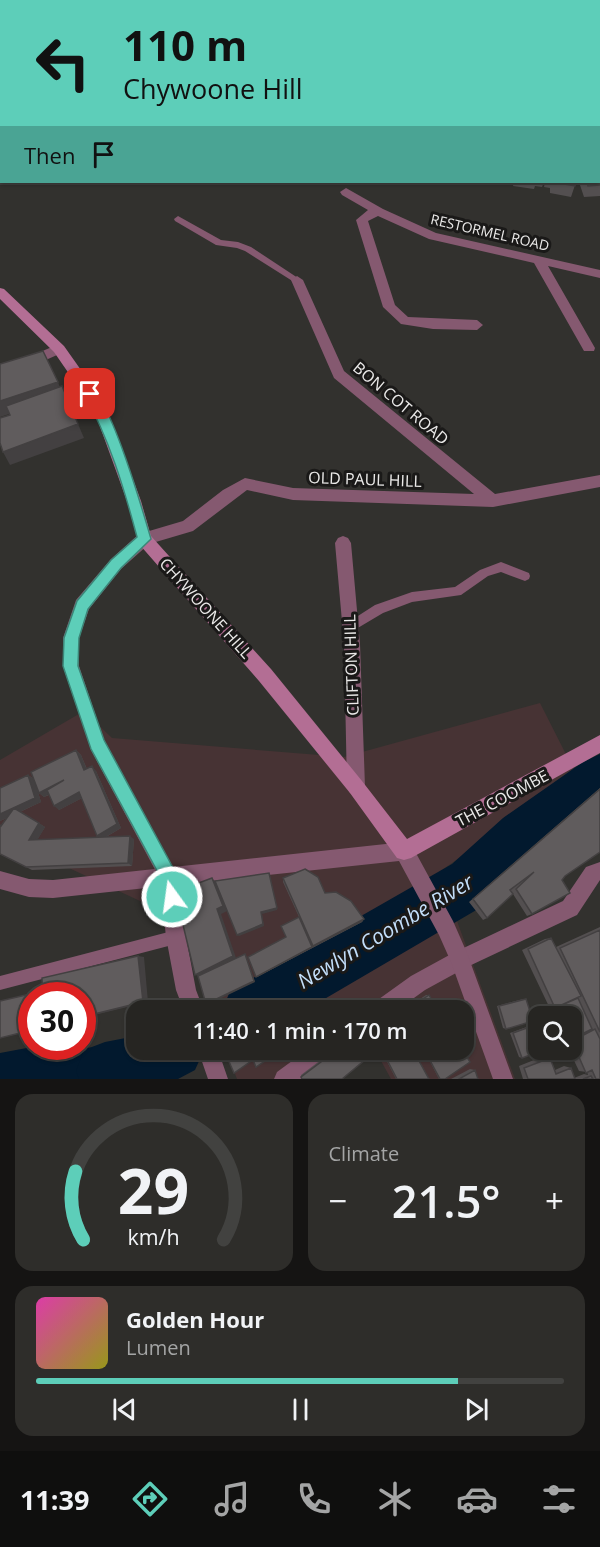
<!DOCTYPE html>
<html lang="en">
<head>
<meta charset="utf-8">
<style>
  :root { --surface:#262522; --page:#2e2d2a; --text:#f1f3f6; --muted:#a4a5a5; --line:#424240; --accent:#5dceb9 }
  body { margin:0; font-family:"Open Sans",sans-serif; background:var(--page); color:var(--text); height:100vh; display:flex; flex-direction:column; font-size:22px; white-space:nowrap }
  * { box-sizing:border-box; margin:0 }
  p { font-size:20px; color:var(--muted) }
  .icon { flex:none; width:33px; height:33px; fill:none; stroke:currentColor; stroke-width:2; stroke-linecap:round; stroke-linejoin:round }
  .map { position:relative; height:1079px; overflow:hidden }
  .details { display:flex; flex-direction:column; gap:15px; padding:15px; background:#151413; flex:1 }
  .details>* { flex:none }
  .hud { position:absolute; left:0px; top:0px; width:600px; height:183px; box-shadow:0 2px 4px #0004,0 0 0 2px var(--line); background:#5dceb9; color:#111; overflow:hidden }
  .tools { position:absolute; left:528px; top:1006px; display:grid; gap:12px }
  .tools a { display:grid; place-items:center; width:54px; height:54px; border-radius:12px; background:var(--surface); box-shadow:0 2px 4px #0004,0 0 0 2px var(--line); font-size:30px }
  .speed { position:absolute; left:18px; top:982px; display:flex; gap:12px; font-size:30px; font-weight:700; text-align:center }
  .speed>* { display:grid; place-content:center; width:78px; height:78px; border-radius:50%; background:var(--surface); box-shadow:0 2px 4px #0004,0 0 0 2px var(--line); line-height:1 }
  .speed .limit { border:9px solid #d22; background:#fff; color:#111 }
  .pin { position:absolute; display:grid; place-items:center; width:51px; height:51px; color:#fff; margin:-26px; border-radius:12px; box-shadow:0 3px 9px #0006 }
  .me { position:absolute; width:66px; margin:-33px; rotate:346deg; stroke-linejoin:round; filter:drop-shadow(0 0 4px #0008) }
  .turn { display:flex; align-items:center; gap:21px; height:126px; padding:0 24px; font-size:27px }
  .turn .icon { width:78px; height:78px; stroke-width:2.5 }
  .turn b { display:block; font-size:42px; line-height:51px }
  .then { display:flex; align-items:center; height:57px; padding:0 24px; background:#0003; gap:12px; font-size:22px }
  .big { font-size:45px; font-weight:600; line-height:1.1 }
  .details .widget { flex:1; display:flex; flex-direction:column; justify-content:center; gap:9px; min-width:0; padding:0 21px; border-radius:18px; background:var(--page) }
  .details .dial { align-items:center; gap:0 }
  .dial svg { height:156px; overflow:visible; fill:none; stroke:var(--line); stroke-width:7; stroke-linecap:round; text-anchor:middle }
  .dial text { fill:var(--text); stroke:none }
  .song { display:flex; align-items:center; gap:18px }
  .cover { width:72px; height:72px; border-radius:9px; background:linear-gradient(135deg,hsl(320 70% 55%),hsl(60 70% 35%)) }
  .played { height:6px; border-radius:3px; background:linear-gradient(90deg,var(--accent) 80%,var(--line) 80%) }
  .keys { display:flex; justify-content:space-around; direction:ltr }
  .heat { display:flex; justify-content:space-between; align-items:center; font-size:33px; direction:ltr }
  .details .tiles { flex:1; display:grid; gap:15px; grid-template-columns:1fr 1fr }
  .widget:last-child { grid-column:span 2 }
  .trip { position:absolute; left:126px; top:1000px; width:348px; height:60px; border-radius:18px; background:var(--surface); box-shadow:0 2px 4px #0004,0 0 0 2px var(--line); font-weight:600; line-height:60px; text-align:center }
  .tabs { display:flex; height:96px; justify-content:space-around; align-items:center; background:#0f0f0e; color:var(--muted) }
  .tabs .icon { width:42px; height:42px }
  .tabs .active { color:var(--accent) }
  .tabs b { font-size:27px; color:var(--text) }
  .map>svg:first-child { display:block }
  .commercial { fill:#473334 }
  .forest { fill:#37693f }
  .water { fill:#02192e }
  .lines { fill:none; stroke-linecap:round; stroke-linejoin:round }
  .river { fill:#02192e; fill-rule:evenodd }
  .service { fill:#855970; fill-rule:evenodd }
  .minor { fill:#855970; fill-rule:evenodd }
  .tertiary { fill:#855970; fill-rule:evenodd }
  .secondary { fill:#b36e94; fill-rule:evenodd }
  .wall { fill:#534f50 }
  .shaded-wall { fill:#434041 }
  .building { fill:#605c5d; stroke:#434041; stroke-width:1.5 }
  .route { fill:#5dceb9; stroke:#3c8678; stroke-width:1.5 }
  .labels { text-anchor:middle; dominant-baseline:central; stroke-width:6; stroke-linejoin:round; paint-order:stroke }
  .far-street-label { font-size:14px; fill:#ebeae9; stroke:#1a1918 }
  .street-label { font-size:16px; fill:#ebeae9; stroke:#1a1918 }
  .near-water-label { font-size:21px; font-style:italic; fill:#c3def9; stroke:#1a1918 }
</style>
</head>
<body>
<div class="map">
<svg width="600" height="1079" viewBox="0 0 600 1079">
  <rect width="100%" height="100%" fill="#32312e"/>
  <!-- commercial -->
  <path class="commercial" d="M540,703L580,782L508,824L439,872L515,1079H391L375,1050H464V1011H213L181,920L0,836V760L84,711L112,738L344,757Z
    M226,1050H325L282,1079H237Z"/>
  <!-- forest -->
  <path class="forest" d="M438,0H600V100L598,2Z"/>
  <!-- water -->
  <path class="water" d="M32,1047L117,1048L105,1071L109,1079H0V1053Z"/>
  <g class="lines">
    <!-- river -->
    <path class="river" d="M600,754V809L539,854L490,902L304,1011H222L230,991L452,864L503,818L583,762Z
      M136,1036V1050H204L195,1070L178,1079H79L76,1071L84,1050L105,1042Z"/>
    <!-- service -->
    <path class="service" d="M178,216L221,240L238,242L251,247L301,280L300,282H294L245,251L237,248L216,245L175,221L174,219Z
      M501,562L529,573L530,576L529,579L525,581L501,572L488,576L461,595L412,602L383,613L351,632L347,631L345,627L347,623L375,605L412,592L455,587L480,570Z
      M176,930L181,932L183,937L181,942L176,944L0,990V976Z"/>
    <!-- minor -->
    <path class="minor" d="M346,188L383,209L436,233L600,270V278L548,266L595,348L594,351H584L534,263L429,239L378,216L368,221L395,305L408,317L477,320L483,325L477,330L433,329L401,324L383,307L356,220L368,210L342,195L340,192Z
      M297,276L303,280L344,371L495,494L600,475V487L493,507L293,500L247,490L193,531L149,544L121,569L89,609L79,638V666L104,740L178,877L186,937L196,990L204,1011H184L176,990L166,937L160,879L91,750L63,666V638L76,600L111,559L139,534L183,521L223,490L245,478L293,488L474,494L334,378L291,280Z
      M59,344L65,349L64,352L0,380V369Z
      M343,536L348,538L351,543L360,644L365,787L362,793L356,796L350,793L347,787L344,644L335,543L338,538Z
      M600,862V880L577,915L467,967L425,990L396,1011H369L372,1004L411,976L453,953L563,901L586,867Z
      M198,1050H218L228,1079H208Z
      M307,1050H335L332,1057L302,1079H274L277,1072Z"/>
    <!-- tertiary -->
    <path class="tertiary" d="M404,842L411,844L453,921L467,953L513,1079H493L451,962L439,935L399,861L53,898L29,897L0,889V871L29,879L53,880Z"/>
    <!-- secondary -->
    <path class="secondary" d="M0,288L4,289L64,346L105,404L141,501L151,536L271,669L362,781L407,839L600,735V753L411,858L404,860L397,858L350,793L259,681L139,544L127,501L94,410L54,352L0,299Z"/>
  </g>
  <!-- wall -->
  <path class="wall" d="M600,164V196L584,197L579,182H598Z
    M514,182H544L542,187L535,186L534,189L513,186Z
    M545,182H576L571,197L550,193V188L544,187Z
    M76,750L81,755L87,769L96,771L121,828L106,837L134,839L132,866L32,870L0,854L1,826L7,818L0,821V788L28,775L34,779L41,802L20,812L45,827L37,840L99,837L97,836L82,798L59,810L49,795L44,797L39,793Z
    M600,788V852L565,876L532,914L527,916L513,894L487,918L483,920L469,902Z
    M283,878L325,893L364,919L362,922L257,977H256L299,917L283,882Z
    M600,927V1079H523L519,1066L544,1056L550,1058L555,1070L564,1066L571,1068L574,1078L584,1074L588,1075L587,1072L579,1071L569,1050H572V1017H554L522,950L545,939L551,938L556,947Z
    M426,995H429L438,1011H402Z
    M523,999H526L506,1029L503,1028L497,1006Z
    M532,1025H535L522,1058L519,1057L510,1033Z
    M334,1050H361L301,1077V1075Z
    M381,1050H413L429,1079H396Z
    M428,1050H463L445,1079H439L425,1052Z
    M470,1069L475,1070L478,1079H451Z"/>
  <!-- shaded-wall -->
  <path class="shaded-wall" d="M58,382L63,396L0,417V401Z
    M78,424L84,438L10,465L3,452Z
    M76,750L81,755L89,775L84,770Z
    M92,766L96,771L121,828L102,839L97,836Z
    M28,775L34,779L41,802L0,821V814Z
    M64,780L69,784L44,797L39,793Z
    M79,792L84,797L59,810L54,806Z
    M39,823L45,827L35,844L29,840Z
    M130,836L134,839L132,866L128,863Z
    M212,878L217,884L227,911L221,914L236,958L200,976L195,975L217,909Z
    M277,908V910L262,914L264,926L239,936L237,935L261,912Z
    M364,919L362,922L312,948L313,946Z
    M312,947V948L257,977H256Z
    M245,954L246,955L255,982L209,1004H206Z
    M138,956L144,957L148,1002L82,1018V1017Z
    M32,1030V1031L0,1038Z"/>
  <!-- building -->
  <path class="building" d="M598,164H600V185L588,186L587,182H598Z
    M553,182H576L575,186Z
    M43,351L58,382L0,401V364Z
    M62,386L78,424L3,452L0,443V418L10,415L6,406Z
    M76,750L84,770L92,766L117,824L97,836L79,792L54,806L47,790L64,780L39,793L31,772Z
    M28,775L35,798L0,814V788Z
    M600,789V852L565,876L562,880L570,893L532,914L516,889L534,872L510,890L513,894L487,918L473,899Z
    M14,808L39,823L29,840L130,836L128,863L26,867L0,854V825L1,826Z
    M305,869L318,877L325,893L336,892L351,901L364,919L313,946L283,878Z
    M269,873L277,908L261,912L263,924L237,935L215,881Z
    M212,878L223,906L217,909L233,956L195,975L178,904L185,888Z
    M299,917L312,947L256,977L248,957L286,937L281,926Z
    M600,930V1032L560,948Z
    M551,938L581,996L555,1008L528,949Z
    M245,954L254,981L206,1004L198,976Z
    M138,956L143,1002L82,1017V996H43L42,978Z
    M43,991V996H32V1030L0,1038V1001Z
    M429,995L438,1011H405Z
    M578,998L592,1029L572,1039V1017H557L552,1008H555Z
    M526,999L533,1021L506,1029L499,1006Z
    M535,1025L538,1034V1050H544L522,1058L513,1033Z
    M595,1029L600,1039V1079H596L592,1070L586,1073L572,1041Z
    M224,1050H278V1052L256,1067L253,1060L234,1073Z
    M337,1050H361L366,1059L342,1079H302L301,1077Z
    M382,1050H413L429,1079H397Z
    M431,1050H463L470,1062L445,1079H440L426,1053Z
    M550,1058L556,1074L571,1068L575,1079H528L524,1068Z
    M475,1070L478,1079H459Z
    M591,1076L593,1079H583Z"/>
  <!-- route -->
  <path class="route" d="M90,389C110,396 144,515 151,539L121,568L88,609L79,638L78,666L104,740L178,877L180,897L178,903L172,905L166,903L161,878L91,749L63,666L64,638L77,601L111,560L137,537C124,488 109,438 84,394Z"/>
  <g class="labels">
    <!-- far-street labels -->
    <g class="far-street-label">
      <text transform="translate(490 232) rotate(13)">RESTORMEL ROAD</text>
    </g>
    <!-- street labels -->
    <g class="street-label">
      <text transform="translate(401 403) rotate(40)">BON COT ROAD</text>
      <text transform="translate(365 479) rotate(2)">OLD PAUL HILL</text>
      <text transform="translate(206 608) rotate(48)">CHYWOONE HILL</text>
      <text transform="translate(351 665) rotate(-92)">CLIFTON HILL</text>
      <text transform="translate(502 798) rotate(-28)">THE COOMBE</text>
    </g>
    <!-- near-water labels -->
    <g class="near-water-label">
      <text transform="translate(385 931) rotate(-31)">Newlyn Coombe River</text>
    </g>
  </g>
</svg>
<div class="tools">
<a><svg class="icon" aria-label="search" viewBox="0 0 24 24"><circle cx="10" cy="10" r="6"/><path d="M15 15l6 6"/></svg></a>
</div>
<div class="speed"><div class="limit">30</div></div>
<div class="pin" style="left:90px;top:394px;background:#d93025"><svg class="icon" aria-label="arrive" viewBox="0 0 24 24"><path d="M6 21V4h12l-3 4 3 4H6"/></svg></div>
<svg class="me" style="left:172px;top:897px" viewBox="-20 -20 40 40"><circle r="17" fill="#5dceb9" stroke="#fff" stroke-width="3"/><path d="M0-11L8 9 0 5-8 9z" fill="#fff"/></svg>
<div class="trip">11:40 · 1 min · 170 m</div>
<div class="hud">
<div class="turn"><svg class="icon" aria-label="left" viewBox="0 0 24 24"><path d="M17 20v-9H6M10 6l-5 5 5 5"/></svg><div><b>110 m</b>Chywoone Hill</div></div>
<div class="then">Then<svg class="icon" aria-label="arrive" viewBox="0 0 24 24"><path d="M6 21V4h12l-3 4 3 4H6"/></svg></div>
</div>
</div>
<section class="details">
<div class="tiles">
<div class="widget dial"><svg viewBox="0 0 100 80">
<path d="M14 69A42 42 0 1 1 86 69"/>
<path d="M14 69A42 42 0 0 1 10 34" stroke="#5dceb9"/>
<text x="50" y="56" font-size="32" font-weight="700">29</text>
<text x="50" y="72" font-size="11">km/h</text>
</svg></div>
<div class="widget"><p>Climate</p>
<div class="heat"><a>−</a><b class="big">21.5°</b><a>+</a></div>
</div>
<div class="widget">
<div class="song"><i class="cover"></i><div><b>Golden Hour</b><p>Lumen</p></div></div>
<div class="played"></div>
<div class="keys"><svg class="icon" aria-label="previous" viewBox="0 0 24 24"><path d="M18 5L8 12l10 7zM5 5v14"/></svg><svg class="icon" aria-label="pause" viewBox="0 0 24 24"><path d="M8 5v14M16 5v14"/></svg><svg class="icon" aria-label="next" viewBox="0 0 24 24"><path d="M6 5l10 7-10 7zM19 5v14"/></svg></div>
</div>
</div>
</section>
<nav class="tabs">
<b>11:39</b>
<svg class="icon active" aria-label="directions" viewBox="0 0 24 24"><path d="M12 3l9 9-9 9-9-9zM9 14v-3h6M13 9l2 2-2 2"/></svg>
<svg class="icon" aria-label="music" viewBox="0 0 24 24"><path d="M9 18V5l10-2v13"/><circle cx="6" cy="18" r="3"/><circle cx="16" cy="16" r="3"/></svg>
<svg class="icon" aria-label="phone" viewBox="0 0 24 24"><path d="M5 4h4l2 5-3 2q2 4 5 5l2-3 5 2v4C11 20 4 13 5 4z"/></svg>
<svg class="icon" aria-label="climate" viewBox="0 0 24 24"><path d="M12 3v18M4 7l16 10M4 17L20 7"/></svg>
<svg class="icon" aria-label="car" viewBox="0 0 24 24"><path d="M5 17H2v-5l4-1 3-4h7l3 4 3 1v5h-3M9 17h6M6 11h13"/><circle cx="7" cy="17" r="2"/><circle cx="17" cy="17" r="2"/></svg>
<svg class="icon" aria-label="filters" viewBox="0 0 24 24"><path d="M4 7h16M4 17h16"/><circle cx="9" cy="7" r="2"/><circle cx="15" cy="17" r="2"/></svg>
</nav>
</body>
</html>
